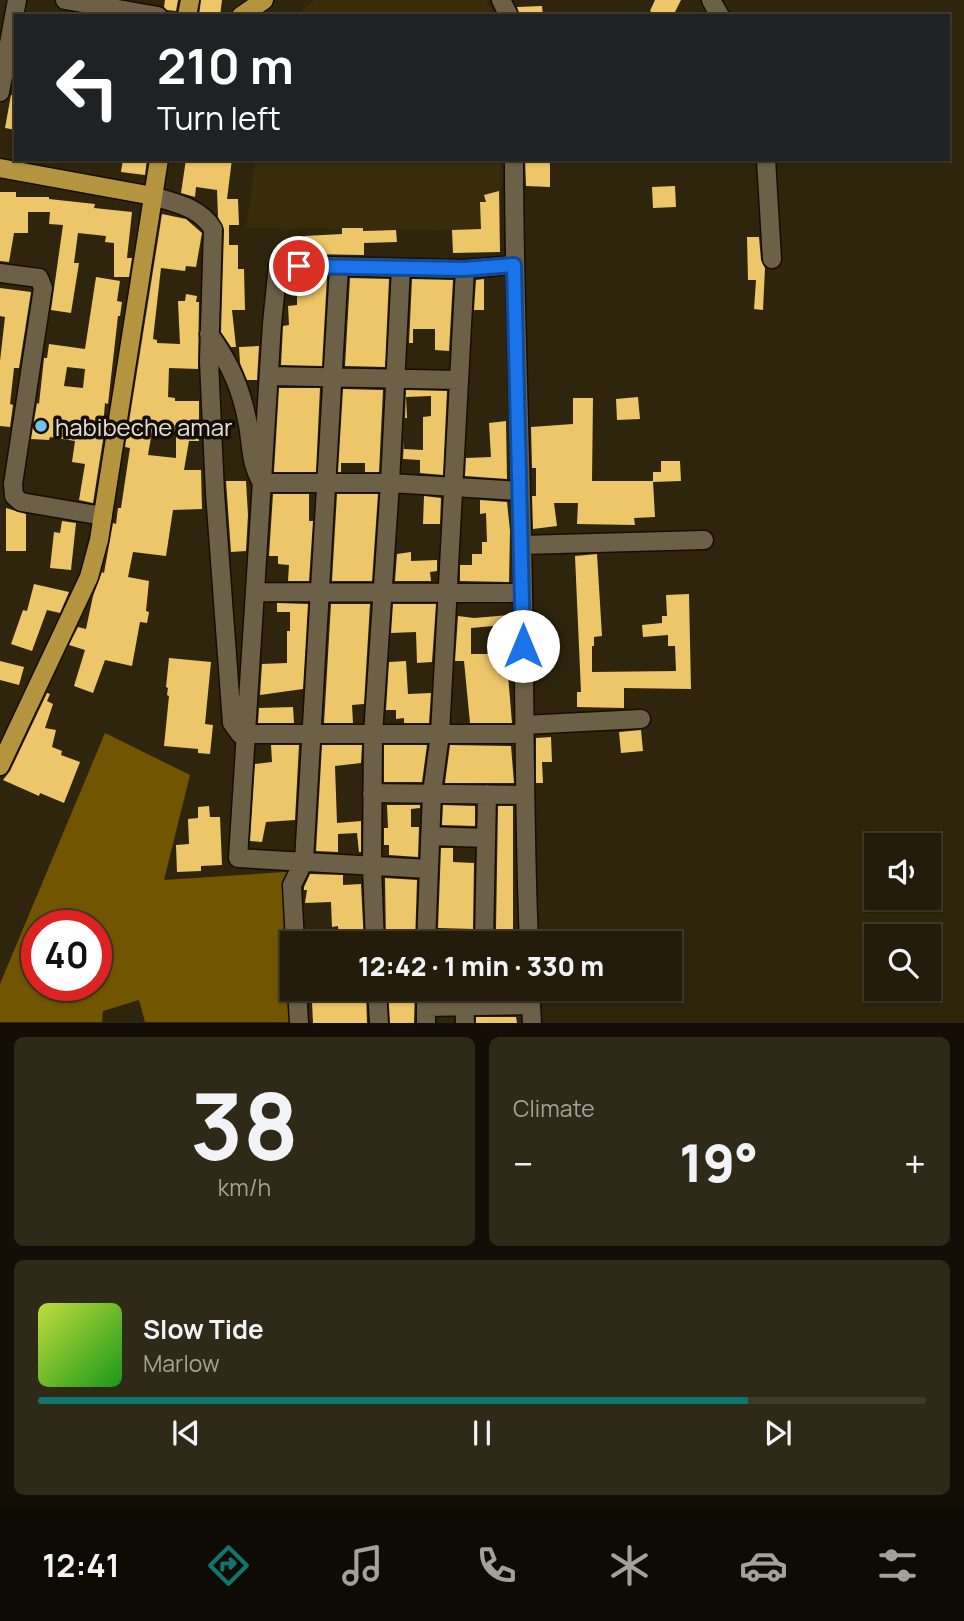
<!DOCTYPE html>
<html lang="en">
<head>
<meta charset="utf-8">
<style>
  :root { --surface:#231c0a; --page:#2f2918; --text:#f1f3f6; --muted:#a3a19c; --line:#403a2b; --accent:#0f766e }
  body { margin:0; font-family:Manrope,sans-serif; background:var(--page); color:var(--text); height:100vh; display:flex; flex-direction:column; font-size:26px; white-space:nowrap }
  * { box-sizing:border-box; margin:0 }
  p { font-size:23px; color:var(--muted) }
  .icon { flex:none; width:38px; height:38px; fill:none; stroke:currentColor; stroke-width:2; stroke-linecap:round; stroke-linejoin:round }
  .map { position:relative; height:1023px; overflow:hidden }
  .panel { display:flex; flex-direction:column; gap:14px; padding:14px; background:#130f06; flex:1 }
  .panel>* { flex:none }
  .banner { position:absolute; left:14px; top:14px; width:936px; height:147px; border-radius:0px; box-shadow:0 2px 5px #0004,0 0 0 2px var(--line); background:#202124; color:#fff; overflow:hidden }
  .buttons { position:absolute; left:864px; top:833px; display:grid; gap:14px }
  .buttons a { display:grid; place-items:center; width:77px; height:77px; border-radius:0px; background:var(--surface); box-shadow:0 2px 5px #0004,0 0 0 2px var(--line); font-size:35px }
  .speed { position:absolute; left:21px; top:910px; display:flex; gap:14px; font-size:35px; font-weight:700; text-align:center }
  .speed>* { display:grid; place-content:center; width:91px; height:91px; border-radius:50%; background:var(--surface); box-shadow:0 2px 5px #0004,0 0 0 2px var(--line); line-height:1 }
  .speed .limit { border:10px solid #d22; background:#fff; color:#111 }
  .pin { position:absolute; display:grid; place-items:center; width:60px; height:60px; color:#fff; margin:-30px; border:4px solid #fff; border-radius:50%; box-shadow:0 2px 7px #0007 }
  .me { position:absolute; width:77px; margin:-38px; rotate:0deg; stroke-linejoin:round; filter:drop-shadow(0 0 5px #0008) }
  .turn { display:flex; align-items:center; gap:24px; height:147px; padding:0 28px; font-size:32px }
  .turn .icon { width:91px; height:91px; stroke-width:2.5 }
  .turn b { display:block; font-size:49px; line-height:60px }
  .big { font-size:52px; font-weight:800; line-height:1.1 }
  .panel .tile { flex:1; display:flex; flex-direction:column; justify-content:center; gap:10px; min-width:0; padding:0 24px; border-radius:10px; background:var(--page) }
  .panel .dial { align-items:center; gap:0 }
  .dial b { font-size:91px; line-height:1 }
  .song { display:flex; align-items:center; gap:21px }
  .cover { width:84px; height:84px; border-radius:10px; background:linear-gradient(135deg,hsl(70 70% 55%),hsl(120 70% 35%)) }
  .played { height:7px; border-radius:4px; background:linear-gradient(90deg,var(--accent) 80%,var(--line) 80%) }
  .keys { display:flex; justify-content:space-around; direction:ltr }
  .heat { display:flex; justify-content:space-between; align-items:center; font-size:38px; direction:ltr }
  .panel .tiles { flex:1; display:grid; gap:14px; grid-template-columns:1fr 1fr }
  .tile:last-child { grid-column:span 2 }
  .trip { position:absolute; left:280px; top:931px; width:402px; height:70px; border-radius:0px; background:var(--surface); box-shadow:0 2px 5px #0004,0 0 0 2px var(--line); font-weight:800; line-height:70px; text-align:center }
  .dock { display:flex; height:112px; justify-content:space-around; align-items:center; background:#0e0b04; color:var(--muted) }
  .dock .icon { width:49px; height:49px }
  .dock .active { color:var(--accent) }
  .dock b { font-size:32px; color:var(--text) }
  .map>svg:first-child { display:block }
  .built { fill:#392c0b }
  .forest { fill:#715500; fill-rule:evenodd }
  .building { fill:#edc669; fill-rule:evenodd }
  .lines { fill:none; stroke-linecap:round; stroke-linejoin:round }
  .minor-casing { stroke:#170e00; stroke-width:21 }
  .major-casing { stroke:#170e00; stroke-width:21 }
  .minor { stroke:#6c6147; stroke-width:18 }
  .major { stroke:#b5943f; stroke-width:18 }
  .route-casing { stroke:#114b97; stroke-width:18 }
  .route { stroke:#1a73e8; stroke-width:12 }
  .poi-dot { fill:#6fc2f4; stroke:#140f06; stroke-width:2.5 }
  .labels { text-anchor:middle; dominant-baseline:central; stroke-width:7; stroke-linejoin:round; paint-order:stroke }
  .poi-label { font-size:24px; fill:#e6e0d2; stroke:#140f06; text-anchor:start }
</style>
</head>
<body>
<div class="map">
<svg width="964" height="1023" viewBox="0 0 964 1023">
  <rect width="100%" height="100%" fill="#2f250d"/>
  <!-- built -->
  <path class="built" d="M315,0H486L496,16H294Z
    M256,159H501L500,231L246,228Z"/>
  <!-- forest -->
  <path class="forest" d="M105,733L190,775L164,880L301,871L304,943H292V989H306L308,1022H145L139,1000L103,1011L102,1022H0V984ZM37,926H96V985H37Z"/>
  <!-- building -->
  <path class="building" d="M165,0H178L176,11L167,10L164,7Z
    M201,0H222L220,16H199Z
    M655,0H681L673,16H658L650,11Z
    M542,6L543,16H520L517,7Z
    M11,95L16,96V130L5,128Z
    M123,159H147L145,175L121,172Z
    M186,159H232L227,199H238L239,225H229V245H238V269H244L245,310H232L236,347H231L221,332L224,229L218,217L217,190L196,187L195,197L181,193Z
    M525,159H550V187L526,186Z
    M675,186L676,207L653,208L652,187Z
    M499,191L500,252L453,253L452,230L481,229L480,202H486L484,195Z
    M0,192H16V197H49V199L95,204L94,208L132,212L127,258H132L129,277H114V243L105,242L106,236L78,233L74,263H79L71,313L51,310L63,225L49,224L50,212H28V233H14L9,262L0,261Z
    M162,214L186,219L202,233L196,267L186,266L185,271L161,268L153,339L157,340V343L180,344L178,301H185L186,294L197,296L196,302H199L198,369L169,368L168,397L175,398V401H199V441H189L184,470H201L202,509L173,510L166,556L133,552L128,577L149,581L146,611L149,612L147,623L140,622L132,666L105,660L93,693L74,686L85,650L69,645L78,627L86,629L93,596L102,572L104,573L113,523L116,524L118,508H121L130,448L125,447ZM152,431L176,432V458L148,455Z
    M342,228H363V231L396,230L397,242L364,243V255L306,254L305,236L342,234Z
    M747,237H759L761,260L765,268L763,310L754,309L756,280H748Z
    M96,277L120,281L117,301L122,302L120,316H118L108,404L105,403L103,427H105L93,503L79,500L85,464L72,462L75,441L50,437L49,440L31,439L37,403L39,404L44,358H47L49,344L85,349ZM67,367L85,369L83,388L64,386Z
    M297,277H327L322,366L281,365L283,326L289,325L288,306L297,305Z
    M350,278L389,279L385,367L345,366Z
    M412,279L453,280L449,351L435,350V329H413V343H409Z
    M484,279V310H474L476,280Z
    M0,288L31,292L19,368H14L10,404L13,405L10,427L0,426V361L5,317L0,316Z
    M259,346L257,380H247L240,363L239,347Z
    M279,388H320L316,472H274Z
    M343,389L383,390L379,472H365V463H341V472H338Z
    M406,390L447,391L443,475L420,473V460L403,459L404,441V449L423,450V417L431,416V396L406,397L407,418H405Z
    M638,397L640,419L617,420L616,399Z
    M573,398H593L592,481H653L655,517L634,518L635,525L577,524L578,503H554L557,526L533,529L532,496H536V468H532L531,427L573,424Z
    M506,421L507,479L465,476L466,458L491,457L489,423Z
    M661,461H680L681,481L653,482V472H661Z
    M226,481H246L248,515L246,551L231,552Z
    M273,494H309V521H313L309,581H288L289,565L278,564V556H269Z
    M337,494H378L372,581H332Z
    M424,496L441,498L440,524H423Z
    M480,500L507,502L510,531L509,582L460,581V565H472V554H482V542H487L486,513L480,514Z
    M6,508L26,514V551H6Z
    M62,521L76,523L71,570L50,568L54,532L60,533Z
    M411,552V561L437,560V571L430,572L431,581H395L397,554Z
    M597,554L602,636L594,637V646H592V672L676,671L675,646H668V635L643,637L642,625L662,623V616H667L666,595L689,594L691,689L624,688V708L577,707V692H581L575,556Z
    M34,584L69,592L60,613L47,610L32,651L11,644L23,610L27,611Z
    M277,603L308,604L303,689L260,695L262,664L287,663V631H290V612H277Z
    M331,604H370L364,704L352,705L353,723H324Z
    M393,604H436L432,662L417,663L416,632L391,633Z
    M511,615L512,654H509L510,663H507L512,723H470L464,661H455L458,616L474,618ZM493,626L495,654H471V628Z
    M169,658L211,662L205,724L213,725L210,754L198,753V749L164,746L169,696L167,695L168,688L166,687Z
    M0,661L24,667L19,685L0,680Z
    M406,661L408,694L431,693L429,723H404V718L396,719V710H386L389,662Z
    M47,693L50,694L47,701L53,704L45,728L56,730L52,747L62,751L61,755L80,762L64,803L40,793L39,796L3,780L10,771Z
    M293,707L294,723H258L259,708Z
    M641,730L643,751L621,753L619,732Z
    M551,737L552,762H542L543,783H536V738Z
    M271,745H299L295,820L266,822L262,842L250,841L255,764L272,762Z
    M322,745H362L361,763L335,766L337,823L361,821V852H359L357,833L338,834V852L316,851Z
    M384,745H427L422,782H384Z
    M450,745L511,746L514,783H445Z
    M387,805H420V808L411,809V827H419L418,857L389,855V845H384V828H388Z
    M443,805L475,806V826L442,825Z
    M209,806L210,817H220L222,865L201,866V871L177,872L176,845L189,844L188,819L198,818V807Z
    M498,806H513V929H496Z
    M441,848H453V862L474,863L473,929L438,928Z
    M310,874L343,875V885L361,884L364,943H345L344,940H339L338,926L332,927L331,902L305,903L307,890H304V887Z
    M385,878L417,880L415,943H386Z
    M308,989H366L367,1023H313L312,1002H309Z
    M388,989H415L414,1023H390Z
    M437,989H453V995H437Z
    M476,1017H516L517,1023H476Z"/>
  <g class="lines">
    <!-- minor casing -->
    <g class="minor-casing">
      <path id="minor" d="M65,0L158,16
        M501,0L509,16
        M711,0L720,16
        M0,92L17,0
        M514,159C514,304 521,449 523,594C525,710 524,827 529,943
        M766,159L772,259
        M153,196C175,203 200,207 213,229L209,361L215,493L232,723L240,734H524
        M0,273L39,278L43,288L13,484L14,496L21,502L103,516
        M209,334C230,363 242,390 248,425C252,447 250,462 262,483H390L520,491
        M269,376L459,380
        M522,545L704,540
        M255,592L523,593
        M524,725L641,719
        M372,793L524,795
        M430,836L486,838
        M429,869L238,858L272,324L278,265L465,269L514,265
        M426,939L529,941
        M484,940L487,794
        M295,943L292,885L304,861L339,267
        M375,943L372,867L373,734L390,483L401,268
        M426,943L432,793L440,734L465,269
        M297,989L299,1023
        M377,989L379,1023
        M426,989V1023
        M464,989L465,1023
        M530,989L532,1023
        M426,1007L531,1005"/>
    </g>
    <!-- major casing -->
    <g class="major-casing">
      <path id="major" d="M187,16L190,0
        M241,16L264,0
        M0,168L153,196
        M0,766L89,577L99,540L159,159"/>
    </g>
    <!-- minor -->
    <use href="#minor" class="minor"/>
    <!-- major -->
    <use href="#major" class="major"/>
  </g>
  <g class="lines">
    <!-- route casing -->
    <g class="route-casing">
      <path id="route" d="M299,266L464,269L514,265L523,646"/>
    </g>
    <!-- route -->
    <use href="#route" class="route"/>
  </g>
  <!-- markers -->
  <circle class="poi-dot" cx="41" cy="426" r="7"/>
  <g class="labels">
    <!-- poi labels -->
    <g class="poi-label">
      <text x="55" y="426">habibeche amar</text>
    </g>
  </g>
</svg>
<div class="buttons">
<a><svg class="icon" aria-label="sound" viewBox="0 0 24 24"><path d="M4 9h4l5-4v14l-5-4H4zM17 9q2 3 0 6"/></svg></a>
<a><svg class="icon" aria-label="search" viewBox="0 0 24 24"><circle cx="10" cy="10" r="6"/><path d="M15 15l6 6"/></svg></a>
</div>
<div class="speed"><div class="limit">40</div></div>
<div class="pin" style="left:299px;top:266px;background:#d93025"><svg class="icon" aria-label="arrive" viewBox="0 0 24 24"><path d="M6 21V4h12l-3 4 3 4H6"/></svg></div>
<svg class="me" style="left:523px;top:646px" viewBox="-20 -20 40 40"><circle r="19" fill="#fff"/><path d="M0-13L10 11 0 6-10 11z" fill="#1a73e8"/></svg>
<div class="trip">12:42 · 1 min · 330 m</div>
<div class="banner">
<div class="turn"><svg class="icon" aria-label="left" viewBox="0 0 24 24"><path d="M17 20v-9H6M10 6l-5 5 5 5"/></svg><div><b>210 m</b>Turn left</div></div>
</div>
</div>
<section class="panel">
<div class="tiles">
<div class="tile dial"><b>38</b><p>km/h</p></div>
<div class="tile"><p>Climate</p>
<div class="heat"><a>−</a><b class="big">19°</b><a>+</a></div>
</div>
<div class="tile">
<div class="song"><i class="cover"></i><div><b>Slow Tide</b><p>Marlow</p></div></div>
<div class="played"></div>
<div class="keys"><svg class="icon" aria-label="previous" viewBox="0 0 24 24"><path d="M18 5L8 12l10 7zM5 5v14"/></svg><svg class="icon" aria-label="pause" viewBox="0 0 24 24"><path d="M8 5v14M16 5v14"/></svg><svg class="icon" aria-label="next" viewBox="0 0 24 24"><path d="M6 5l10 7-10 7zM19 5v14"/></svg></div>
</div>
</div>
</section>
<nav class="dock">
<b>12:41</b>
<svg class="icon active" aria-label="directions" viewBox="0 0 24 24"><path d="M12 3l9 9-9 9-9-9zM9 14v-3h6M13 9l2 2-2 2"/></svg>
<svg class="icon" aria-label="music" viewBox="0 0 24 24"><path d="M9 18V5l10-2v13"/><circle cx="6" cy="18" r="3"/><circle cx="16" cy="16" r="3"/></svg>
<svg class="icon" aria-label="phone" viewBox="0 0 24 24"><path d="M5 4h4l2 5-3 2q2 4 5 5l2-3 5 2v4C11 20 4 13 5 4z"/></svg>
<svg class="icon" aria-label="climate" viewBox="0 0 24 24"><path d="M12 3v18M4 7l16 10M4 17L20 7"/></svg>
<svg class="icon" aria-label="car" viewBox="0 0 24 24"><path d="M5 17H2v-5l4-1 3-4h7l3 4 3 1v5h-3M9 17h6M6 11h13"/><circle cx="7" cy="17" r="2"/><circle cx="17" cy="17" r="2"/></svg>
<svg class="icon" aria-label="filters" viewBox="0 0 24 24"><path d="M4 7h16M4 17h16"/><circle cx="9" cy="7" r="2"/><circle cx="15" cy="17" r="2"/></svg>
</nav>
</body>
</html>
